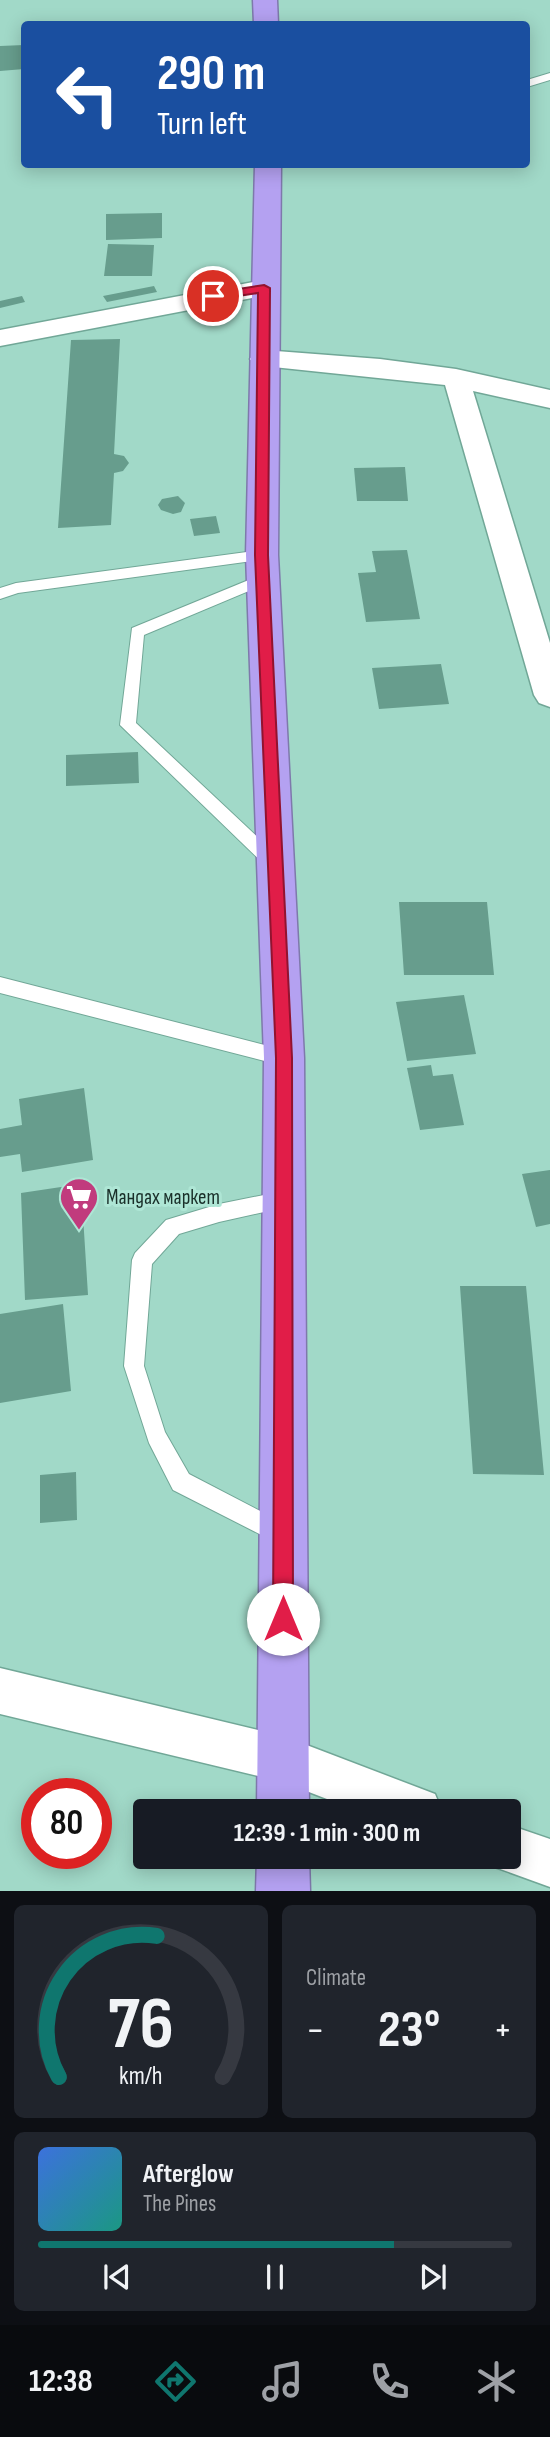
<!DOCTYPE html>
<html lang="en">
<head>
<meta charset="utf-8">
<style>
  :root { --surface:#171b24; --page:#20242c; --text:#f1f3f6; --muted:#9ea1a6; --line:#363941; --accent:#0f766e }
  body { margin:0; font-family:"Sofia Sans Condensed",sans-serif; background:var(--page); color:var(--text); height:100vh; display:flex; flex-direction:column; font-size:26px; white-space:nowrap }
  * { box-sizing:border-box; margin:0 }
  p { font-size:23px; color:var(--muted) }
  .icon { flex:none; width:38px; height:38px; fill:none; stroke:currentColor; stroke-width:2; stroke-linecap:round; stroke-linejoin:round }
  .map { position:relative; height:1891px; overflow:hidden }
  .details { display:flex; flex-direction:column; gap:14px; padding:14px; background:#0d0f14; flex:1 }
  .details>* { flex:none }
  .guide { position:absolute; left:21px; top:21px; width:509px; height:147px; border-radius:7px; box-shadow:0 4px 18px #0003; background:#1a4fa0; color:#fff; overflow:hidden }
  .speed { position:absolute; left:21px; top:1778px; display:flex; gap:14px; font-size:35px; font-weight:700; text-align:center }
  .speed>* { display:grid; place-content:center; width:91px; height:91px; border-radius:50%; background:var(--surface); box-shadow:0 4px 18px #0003; line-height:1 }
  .speed .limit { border:10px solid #d22; background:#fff; color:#111 }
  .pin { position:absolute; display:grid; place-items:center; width:60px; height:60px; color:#fff; margin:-30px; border:4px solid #fff; border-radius:50%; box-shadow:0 2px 7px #0007 }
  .me { position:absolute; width:77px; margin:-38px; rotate:0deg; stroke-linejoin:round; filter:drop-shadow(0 0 5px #0008) }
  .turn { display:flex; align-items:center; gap:24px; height:147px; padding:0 21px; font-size:32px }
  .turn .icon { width:91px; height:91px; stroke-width:2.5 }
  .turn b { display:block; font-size:49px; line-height:60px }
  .big { font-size:52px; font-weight:700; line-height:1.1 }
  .details .card { flex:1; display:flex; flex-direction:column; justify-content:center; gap:10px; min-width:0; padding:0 24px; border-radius:10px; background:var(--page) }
  .details .dial { align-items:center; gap:0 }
  .dial svg { height:182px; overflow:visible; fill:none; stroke:var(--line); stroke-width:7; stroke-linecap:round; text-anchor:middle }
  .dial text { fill:var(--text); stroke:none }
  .song { display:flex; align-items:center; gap:21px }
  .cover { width:84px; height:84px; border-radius:10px; background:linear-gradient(135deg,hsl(220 70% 55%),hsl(170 70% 35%)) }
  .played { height:7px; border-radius:4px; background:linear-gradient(90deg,var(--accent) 75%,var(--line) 75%) }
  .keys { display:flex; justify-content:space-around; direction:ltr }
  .heat { display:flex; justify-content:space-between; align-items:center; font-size:38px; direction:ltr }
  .details .tiles { flex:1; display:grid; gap:14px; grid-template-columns:1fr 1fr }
  .card:last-child { grid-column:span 2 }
  .trip { position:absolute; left:133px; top:1799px; width:388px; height:70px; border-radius:7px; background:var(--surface); box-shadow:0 4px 18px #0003; font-weight:700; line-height:70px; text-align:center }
  .tabs { display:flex; height:112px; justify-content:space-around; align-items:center; background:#090b0e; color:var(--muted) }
  .tabs .icon { width:49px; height:49px }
  .tabs .active { color:var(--accent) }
  .tabs b { font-size:32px; color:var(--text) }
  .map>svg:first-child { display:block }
  .building { fill:#679d8d }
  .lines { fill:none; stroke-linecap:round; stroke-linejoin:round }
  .lane-casing { stroke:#71a797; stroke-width:2 }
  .street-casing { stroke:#71a797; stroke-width:3 }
  .highway-casing { stroke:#7e79ab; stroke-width:3 }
  .lane { fill:#fff; fill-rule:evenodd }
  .street { fill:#fff; fill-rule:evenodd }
  .highway { fill:#b4a1f1; fill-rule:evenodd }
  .route { fill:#e11d48; stroke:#92132f; stroke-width:2 }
  .labels { text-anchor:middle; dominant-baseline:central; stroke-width:6; stroke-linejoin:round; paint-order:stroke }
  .poi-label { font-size:21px; fill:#1a302a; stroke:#aee6d5; text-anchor:start }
</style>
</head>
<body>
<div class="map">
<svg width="550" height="1891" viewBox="0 0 550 1891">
  <rect width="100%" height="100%" fill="#a1d9c8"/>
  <!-- building -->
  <path class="building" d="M24,45V69L0,71V46Z
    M162,213V238L106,240V214Z
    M108,244L154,245L152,276H104Z
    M154,286L157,292L107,302L103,296Z
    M22,296L25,302L0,308V301Z
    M120,339L114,454L124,456L129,463L123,471L114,473L111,525L58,528L71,340Z
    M405,467L408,501H357L354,468Z
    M178,496L185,503L181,512L173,514L161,510L158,505L162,499Z
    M216,516L220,533L194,536L190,519Z
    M407,550L420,619L366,622L358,573L376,572L372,551Z
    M441,664L449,704L379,709L372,668Z
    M138,752L139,783L66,786V755Z
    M399,902H487L494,975H404Z
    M464,995L476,1054L407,1061L396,1002Z
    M431,1065L433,1076L453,1074L464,1125L420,1130L407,1068Z
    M84,1088L93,1160L22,1172L20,1154L0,1157V1129L22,1125L19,1099Z
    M550,1170V1224L536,1227L522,1174Z
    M81,1184L88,1295L25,1300L21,1193Z
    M460,1286H526L544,1475L473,1474Z
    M63,1304L71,1391L0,1403V1314Z
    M76,1472L77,1520L40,1523V1475Z"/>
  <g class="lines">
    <!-- lane casing -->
    <g class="lane-casing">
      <path id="lane" d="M550,73V80L527,87V80Z
        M262,550L267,551L269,555L267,559L18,593L0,599V588L16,583Z
        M263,574L268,575L270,579L268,583L144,635L136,723L280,858L282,863L280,868H268L120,725L132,628Z
        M0,977L284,1050L290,1052L293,1058L290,1064L284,1066L0,993Z
        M284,1191L291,1194L294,1200L291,1206L219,1222L179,1234L152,1264L144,1366L165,1432L189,1474L289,1526L292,1534L289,1542L281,1545L173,1490L149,1443L124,1366L132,1260L135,1253L166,1220L219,1204Z"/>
    </g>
    <!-- street casing -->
    <g class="street-casing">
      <path id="street" d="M264,280L273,282L277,288L273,294L0,346V330Z
        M263,350L380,359L456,369L550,390V408L473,391L550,643V707L539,703L534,695L445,385L254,365L250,359L254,353Z
        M0,1668L283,1736L435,1794L442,1811H358L283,1782L0,1714Z
        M509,1825L550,1839V1887L492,1866L488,1857H509Z"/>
    </g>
    <!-- highway casing -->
    <g class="highway-casing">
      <path id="highway" d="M253,0H277L278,24H254Z
        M255,164H281L278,555L304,1058L309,1811H257L264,1058L246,555Z
        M257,1857H309L310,1891H256Z"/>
    </g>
    <!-- lane -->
    <use href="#lane" class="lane"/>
    <!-- street -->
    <use href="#street" class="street"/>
    <!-- highway -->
    <use href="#highway" class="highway"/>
  </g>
  <!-- route -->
  <path class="route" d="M264,285L270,288L268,555L292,1058L293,1619L291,1626L283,1629L276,1626L273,1619L276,1058L255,555L258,293L213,300L207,296L213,293Z"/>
  <!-- icons -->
  <defs>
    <g id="supermarket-pin" transform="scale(2.0125)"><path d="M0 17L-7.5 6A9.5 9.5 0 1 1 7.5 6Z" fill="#c13b7d" stroke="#aee6d5"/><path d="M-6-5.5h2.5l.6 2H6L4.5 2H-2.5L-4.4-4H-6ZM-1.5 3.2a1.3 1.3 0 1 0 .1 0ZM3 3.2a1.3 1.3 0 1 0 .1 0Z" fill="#fff"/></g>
  </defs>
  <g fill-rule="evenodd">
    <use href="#supermarket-pin" x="79" y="1197"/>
  </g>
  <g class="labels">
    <!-- poi labels -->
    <g class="poi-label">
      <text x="106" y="1197">Мандах маркет</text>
    </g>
  </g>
</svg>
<div class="speed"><div class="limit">80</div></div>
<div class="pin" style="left:213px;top:296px;background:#d93025"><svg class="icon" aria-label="arrive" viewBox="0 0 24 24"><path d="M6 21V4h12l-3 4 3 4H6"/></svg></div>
<svg class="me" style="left:283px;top:1619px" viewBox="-20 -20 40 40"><circle r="19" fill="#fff"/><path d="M0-13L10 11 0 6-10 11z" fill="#e11d48"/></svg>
<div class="trip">12:39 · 1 min · 300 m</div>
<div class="guide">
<div class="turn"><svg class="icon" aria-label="left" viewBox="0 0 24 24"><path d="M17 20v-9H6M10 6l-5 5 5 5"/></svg><div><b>290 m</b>Turn left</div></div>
</div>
</div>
<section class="details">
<div class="tiles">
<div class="card dial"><svg viewBox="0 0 100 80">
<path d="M14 69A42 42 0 1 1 86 69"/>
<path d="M14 69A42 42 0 0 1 57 7" stroke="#0f766e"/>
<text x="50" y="56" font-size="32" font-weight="700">76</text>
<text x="50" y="72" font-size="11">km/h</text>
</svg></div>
<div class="card"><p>Climate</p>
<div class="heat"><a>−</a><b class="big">23°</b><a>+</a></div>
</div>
<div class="card">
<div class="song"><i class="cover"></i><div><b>Afterglow</b><p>The Pines</p></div></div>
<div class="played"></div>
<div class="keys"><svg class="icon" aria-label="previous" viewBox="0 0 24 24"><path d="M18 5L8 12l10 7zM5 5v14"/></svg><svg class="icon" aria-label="pause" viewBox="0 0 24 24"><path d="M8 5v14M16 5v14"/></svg><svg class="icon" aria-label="next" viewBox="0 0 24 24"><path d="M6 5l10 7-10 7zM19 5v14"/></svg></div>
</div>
</div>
</section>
<nav class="tabs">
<b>12:38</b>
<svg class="icon active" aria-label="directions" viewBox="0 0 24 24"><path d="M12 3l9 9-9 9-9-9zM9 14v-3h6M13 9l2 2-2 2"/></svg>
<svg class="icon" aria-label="music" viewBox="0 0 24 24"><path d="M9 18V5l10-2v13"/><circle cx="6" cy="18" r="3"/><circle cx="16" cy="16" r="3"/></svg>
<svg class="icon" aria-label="phone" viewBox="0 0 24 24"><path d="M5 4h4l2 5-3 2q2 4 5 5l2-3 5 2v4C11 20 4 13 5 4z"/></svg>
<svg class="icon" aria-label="climate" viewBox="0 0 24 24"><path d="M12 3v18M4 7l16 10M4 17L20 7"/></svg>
</nav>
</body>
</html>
